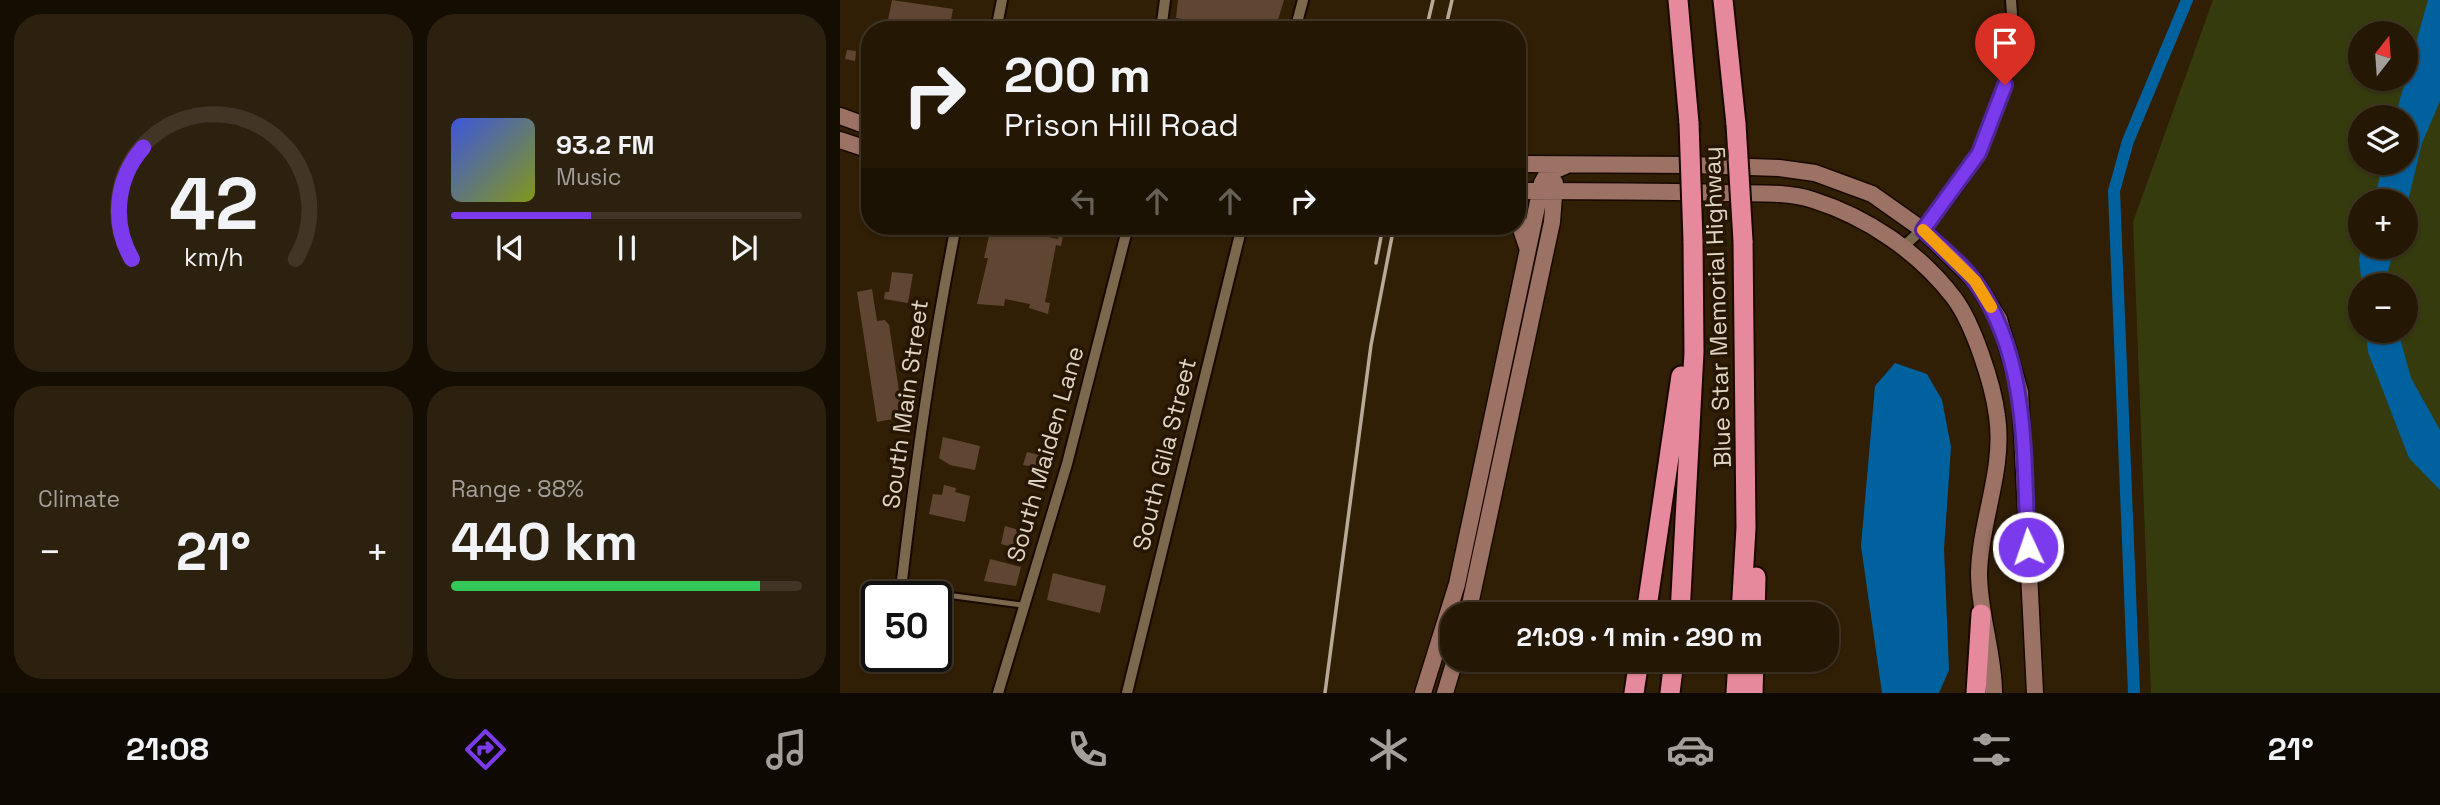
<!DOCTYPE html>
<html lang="en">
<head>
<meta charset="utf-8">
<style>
  :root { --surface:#241704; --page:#2c200e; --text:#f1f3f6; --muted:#a39f9a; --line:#413626; --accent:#7c3aed }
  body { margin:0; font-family:"Space Grotesk",sans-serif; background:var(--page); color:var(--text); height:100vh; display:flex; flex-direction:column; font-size:26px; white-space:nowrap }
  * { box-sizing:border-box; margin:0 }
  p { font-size:23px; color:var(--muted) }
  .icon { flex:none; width:38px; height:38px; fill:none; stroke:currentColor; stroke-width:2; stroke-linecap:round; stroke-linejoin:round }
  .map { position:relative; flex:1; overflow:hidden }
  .side { display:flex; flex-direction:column; gap:14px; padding:14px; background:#140d02; width:840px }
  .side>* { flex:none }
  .banner { position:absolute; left:21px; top:21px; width:665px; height:214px; border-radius:28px; box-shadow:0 2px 5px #0004,0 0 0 2px var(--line); background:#241704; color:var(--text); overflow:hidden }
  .needle { width:46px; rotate:17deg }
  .tools { position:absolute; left:1508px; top:21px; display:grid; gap:14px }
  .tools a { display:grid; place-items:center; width:70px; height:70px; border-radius:50%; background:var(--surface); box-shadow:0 2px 5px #0004,0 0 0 2px var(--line); font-size:35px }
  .speed { position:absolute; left:21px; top:581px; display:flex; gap:14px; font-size:35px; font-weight:700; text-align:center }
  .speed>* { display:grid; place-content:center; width:91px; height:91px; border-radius:50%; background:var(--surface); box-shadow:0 2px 5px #0004,0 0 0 2px var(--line); line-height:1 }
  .speed .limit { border:4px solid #111; border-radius:10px; background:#fff; color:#111 }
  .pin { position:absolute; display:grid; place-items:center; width:60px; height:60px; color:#fff; margin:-72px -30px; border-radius:50% 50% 50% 0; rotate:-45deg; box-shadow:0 0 7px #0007 }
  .pin .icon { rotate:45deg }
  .me { position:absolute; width:77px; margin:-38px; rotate:357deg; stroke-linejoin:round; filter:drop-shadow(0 0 5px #0008) }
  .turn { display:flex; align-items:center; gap:24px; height:147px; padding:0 28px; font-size:32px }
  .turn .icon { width:91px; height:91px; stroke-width:2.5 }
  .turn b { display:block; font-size:49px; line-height:60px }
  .lanes { display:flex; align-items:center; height:66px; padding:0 28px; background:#0003; justify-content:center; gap:35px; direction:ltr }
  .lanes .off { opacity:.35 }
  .big { font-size:52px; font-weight:700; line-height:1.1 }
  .side .card { flex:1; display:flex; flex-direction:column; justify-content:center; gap:10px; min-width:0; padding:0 24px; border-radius:28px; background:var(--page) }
  .side .dial { align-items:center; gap:0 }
  .dial svg { height:182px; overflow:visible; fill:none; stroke:var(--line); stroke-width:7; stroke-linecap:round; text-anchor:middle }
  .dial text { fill:var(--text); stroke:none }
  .song { display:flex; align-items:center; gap:21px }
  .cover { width:84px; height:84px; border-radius:10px; background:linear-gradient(135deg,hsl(230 70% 55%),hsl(70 70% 35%)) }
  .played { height:7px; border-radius:4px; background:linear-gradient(90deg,var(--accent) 40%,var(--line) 40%) }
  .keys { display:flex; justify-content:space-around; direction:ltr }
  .heat { display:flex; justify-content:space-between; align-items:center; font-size:38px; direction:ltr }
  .charge { height:10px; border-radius:5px; background:linear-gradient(90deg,#34c759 88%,var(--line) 0) }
  .side .tiles { flex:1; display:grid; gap:14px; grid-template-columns:repeat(2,1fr) }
  .trip { position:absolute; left:600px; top:602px; width:399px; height:70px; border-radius:28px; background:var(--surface); box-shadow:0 2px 5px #0004,0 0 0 2px var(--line); font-weight:700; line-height:70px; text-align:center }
  .menu { display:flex; height:112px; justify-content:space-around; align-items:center; background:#0e0902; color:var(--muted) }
  .menu .icon { width:49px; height:49px }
  .menu .active { color:var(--accent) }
  .menu b { font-size:32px; color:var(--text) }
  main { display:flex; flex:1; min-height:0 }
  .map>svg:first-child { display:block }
  .green { fill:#353b0d; fill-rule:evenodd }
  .water { fill:#00619f }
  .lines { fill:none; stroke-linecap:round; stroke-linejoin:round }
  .canal { stroke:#00619f; stroke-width:12 }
  .building { fill:#604632 }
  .service-casing { stroke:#180800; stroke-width:9 }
  .minor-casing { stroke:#180800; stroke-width:14 }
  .secondary-casing { stroke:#180800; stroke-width:19 }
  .motorway-casing { stroke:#180800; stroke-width:23 }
  .service { stroke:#7c684d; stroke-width:5 }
  .minor { stroke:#7c684d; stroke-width:10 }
  .secondary { stroke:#9c7265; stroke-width:16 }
  .motorway { stroke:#e7899c; stroke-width:19 }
  .rail { stroke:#b7aa99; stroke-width:3.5 }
  .motorway-bridge-casing { stroke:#180800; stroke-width:23; stroke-linecap:butt }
  .motorway-bridge { stroke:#e7899c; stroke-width:19 }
  .route-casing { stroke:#51269a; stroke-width:18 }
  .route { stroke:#7c3aed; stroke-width:12 }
  .slow { stroke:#f59e0b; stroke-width:12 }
  .labels { text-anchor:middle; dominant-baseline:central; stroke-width:7; stroke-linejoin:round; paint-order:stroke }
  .street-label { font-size:24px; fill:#ded3c4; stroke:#261600 }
</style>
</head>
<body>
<main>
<section class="side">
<div class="tiles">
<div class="card dial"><svg viewBox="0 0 100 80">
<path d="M14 69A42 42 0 1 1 86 69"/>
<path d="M14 69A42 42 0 0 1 19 20" stroke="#7c3aed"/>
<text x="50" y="56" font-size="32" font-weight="700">42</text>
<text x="50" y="72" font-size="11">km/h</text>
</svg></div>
<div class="card">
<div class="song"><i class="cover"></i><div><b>93.2 FM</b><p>Music</p></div></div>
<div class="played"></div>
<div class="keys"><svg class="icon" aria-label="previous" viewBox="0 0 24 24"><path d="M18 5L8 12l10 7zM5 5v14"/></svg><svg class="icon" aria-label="pause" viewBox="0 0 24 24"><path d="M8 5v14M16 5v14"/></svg><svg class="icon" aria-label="next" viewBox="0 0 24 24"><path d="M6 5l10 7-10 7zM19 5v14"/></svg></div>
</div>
<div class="card"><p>Climate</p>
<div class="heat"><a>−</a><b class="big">21°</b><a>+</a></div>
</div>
<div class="card"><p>Range · 88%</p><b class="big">440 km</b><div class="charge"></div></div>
</div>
</section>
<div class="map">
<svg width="1600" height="693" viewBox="0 0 1600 693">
  <rect width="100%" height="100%" fill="#301f05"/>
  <!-- green -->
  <path class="green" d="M1373,0H1600V693H1311L1293,222ZM1521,33H1566V79H1521ZM1521,117H1566V163H1521ZM1521,201H1566V247H1521ZM1521,285H1566V331H1521Z"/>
  <!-- water -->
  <path class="water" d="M1588,0H1600V101L1582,143L1566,209V201H1534L1543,163H1566V117H1555Z
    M1522,247H1555L1548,271L1550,285H1522L1519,259Z
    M1526,331H1558L1571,378L1600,430V490L1569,458L1528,352Z
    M1055,363L1087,374L1102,400L1111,447L1104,549L1109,670L1099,693H1042L1021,546L1035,386Z"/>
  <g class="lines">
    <!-- canal -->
    <path class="canal" d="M1294,693L1274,191L1288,141L1347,0"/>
  </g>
  <!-- building -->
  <path class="building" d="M52,0L113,9L109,30H46Z
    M338,0H444L435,30H415L372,19L370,23L336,18Z
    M7,50L16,51L15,61L5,59Z
    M154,226L218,239L219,235L223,236L221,246L216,245L205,302L210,303L208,314L189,308L190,304L165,299L164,306L137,304L148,258H144L149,236H152Z
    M52,272L73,274L68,303L44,299L45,292H49Z
    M32,289L37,321L45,320L49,325L63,417L37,422L17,292Z
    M103,437L140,446L135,470L110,465L99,458Z
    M187,452L203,456V468L183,465Z
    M104,485L116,488L115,492L130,496L125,522L89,514L93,494L102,495Z
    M165,526L190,533L185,550L161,544Z
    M150,559L181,567L176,586L144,581Z
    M213,573L266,586L260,613L207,600Z"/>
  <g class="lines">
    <!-- service casing -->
    <g class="service-casing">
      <path id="service" d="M61,589L182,605"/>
    </g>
    <!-- minor casing -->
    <g class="minor-casing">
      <path id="minor" d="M156,30L162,0
        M321,30L325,0
        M455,30L463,0
        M1063,247C1133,186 1180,94 1171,0
        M61,589C75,467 92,346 116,226
        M158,693L227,464L288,226
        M287,693L402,226"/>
    </g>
    <!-- secondary casing -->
    <g class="secondary-casing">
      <path id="secondary" d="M0,116L30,127
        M0,140L30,150
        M677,164L852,165L939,168L975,173L1032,194L1083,230L1135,281L1159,319L1180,392L1195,693
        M677,191C746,191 815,191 883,193C912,194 945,191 973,200C1027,217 1079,252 1114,298C1133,323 1153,384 1157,416C1165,469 1140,521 1139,573C1139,614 1154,653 1154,693
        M677,217L687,247
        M628,614L712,222L715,183
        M583,693L617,584L702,183L707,174L725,166
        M605,693L615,660"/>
    </g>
    <!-- motorway casing -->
    <g class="motorway-casing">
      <path id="motorway" d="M838,0L849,123
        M883,0L896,124
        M806,614L841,376
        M840,614L854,352L853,241
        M901,614L906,528L903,241
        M915,614L916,577
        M794,693L799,660
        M830,693L834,660
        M896,693L898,660
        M913,693L914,660
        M1136,693L1141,614"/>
    </g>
    <!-- service -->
    <use href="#service" class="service"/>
    <!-- minor -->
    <use href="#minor" class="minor"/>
    <!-- secondary -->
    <use href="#secondary" class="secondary"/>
    <!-- motorway -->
    <use href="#motorway" class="motorway"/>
    <!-- rail -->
    <path class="rail" d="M586,30L593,0
      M605,30L612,0
      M536,263L543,226
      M485,693L531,345L554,226"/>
    <!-- motorway-bridge casing -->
    <g class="motorway-bridge-casing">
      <path id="motorway-bridge" d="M849,123L853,241
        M896,124L903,241"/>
    </g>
    <!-- motorway-bridge -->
    <use href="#motorway-bridge" class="motorway-bridge"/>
  </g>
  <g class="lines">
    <!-- route casing -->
    <g class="route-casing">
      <path id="route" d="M1165,85L1139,153L1083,230C1100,247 1122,263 1136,283C1190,359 1183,458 1188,547"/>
    </g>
    <!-- route -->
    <use href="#route" class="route"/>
    <!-- slow -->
    <path class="slow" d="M1083,230L1135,281L1151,307"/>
  </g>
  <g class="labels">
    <!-- street labels -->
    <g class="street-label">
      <text transform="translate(877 307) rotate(-92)">Blue Star Memorial Highway</text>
      <text transform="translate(65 404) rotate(-82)">South Main Street</text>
      <text transform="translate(205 454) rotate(-74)">South Maiden Lane</text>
      <text transform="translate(324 454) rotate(-76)">South Gila Street</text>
    </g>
  </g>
</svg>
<div class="tools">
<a><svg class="needle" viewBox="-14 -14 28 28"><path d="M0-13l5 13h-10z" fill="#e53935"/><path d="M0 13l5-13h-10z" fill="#a39f9a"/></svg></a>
<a><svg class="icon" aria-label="layers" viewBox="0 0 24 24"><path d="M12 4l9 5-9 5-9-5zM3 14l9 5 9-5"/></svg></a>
<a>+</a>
<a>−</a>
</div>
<div class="speed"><div class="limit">50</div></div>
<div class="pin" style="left:1165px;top:85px;background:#d93025"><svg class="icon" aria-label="arrive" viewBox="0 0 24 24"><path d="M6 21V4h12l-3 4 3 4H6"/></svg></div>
<svg class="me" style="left:1188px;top:547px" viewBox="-20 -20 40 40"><circle r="17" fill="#7c3aed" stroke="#fff" stroke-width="3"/><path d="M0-11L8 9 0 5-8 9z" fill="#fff"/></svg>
<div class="trip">21:09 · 1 min · 290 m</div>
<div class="banner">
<div class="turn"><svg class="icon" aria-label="right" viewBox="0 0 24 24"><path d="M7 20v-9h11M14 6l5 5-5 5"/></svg><div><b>200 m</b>Prison Hill Road</div></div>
<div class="lanes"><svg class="icon off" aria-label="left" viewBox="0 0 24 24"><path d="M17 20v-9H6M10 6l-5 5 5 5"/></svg><svg class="icon off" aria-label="ahead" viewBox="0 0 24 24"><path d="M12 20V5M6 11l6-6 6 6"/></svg><svg class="icon off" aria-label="ahead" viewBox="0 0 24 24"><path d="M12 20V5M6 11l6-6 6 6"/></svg><svg class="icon" aria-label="right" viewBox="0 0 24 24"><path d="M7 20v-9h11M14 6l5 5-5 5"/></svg></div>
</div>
</div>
</main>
<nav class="menu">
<b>21:08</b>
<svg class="icon active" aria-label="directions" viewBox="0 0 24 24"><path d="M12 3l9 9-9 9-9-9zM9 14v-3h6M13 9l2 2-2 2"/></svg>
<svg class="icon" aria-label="music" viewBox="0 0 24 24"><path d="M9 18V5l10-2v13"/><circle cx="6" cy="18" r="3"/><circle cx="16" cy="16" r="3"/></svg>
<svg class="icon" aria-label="phone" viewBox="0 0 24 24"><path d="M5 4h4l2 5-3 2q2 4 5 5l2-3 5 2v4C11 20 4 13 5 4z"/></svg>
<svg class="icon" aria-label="climate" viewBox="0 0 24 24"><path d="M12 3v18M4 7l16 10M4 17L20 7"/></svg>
<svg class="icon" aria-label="car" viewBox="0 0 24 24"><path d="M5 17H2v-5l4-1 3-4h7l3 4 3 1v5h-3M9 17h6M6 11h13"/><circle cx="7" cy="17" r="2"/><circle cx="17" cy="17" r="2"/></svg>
<svg class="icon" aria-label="filters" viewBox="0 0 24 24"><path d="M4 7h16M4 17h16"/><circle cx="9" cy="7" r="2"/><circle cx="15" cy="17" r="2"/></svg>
<b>21°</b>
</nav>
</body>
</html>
